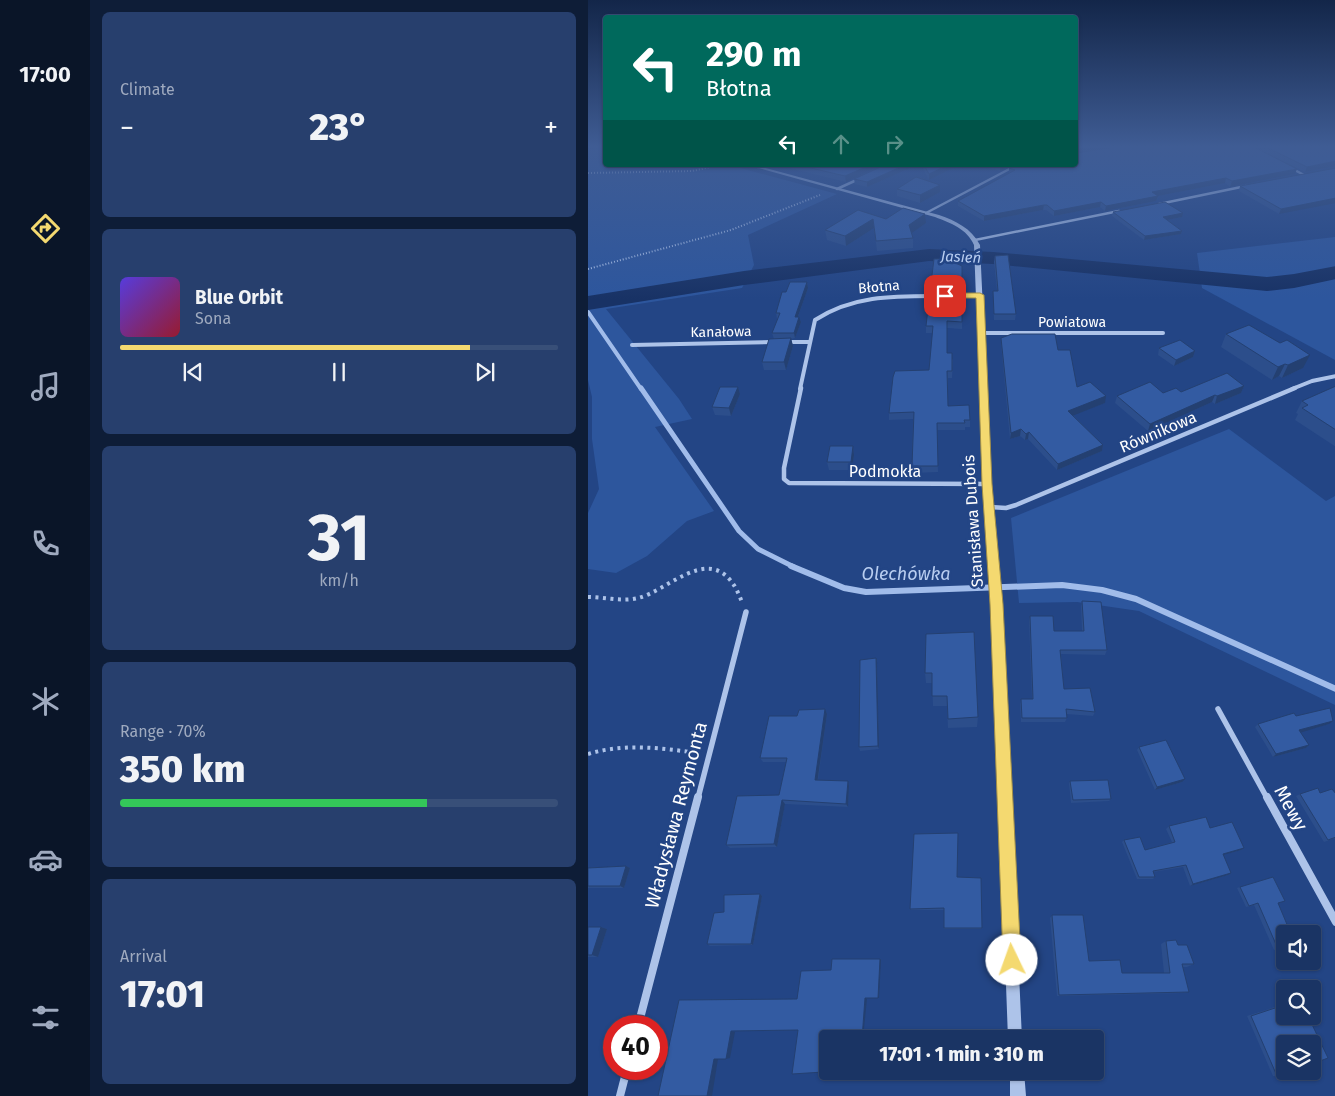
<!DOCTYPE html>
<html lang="en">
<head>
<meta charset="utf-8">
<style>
  :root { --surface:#1a3464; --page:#273f6d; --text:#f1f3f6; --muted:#9faabf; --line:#384f78; --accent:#f4d970 }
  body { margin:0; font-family:"Fira Sans",sans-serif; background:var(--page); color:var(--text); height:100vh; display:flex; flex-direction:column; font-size:19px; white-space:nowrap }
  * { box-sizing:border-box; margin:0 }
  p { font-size:16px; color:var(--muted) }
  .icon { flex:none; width:28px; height:28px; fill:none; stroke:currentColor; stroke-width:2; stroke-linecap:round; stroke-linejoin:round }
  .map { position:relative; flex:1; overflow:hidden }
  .panel { display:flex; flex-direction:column; gap:12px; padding:12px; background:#0e1d37; width:498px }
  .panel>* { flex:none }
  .hud { position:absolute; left:15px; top:15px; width:475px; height:152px; border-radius:5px; box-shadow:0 1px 4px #0004,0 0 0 1px var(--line); background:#00695c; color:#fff; overflow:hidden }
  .fabs { position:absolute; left:688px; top:925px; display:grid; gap:10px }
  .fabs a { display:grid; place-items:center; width:45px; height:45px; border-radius:5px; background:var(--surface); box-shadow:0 1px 4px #0004,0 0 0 1px var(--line); font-size:25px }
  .speed { position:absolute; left:15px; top:1015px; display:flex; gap:10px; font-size:25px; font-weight:700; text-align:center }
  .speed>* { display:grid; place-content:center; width:65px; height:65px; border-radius:50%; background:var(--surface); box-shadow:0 1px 4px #0004,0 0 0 1px var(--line); line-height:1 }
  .speed .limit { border:8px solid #d22; background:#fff; color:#111 }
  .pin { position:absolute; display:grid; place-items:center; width:42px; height:42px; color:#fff; margin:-21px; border-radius:10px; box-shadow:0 2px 8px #0006 }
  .me { position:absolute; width:55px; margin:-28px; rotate:357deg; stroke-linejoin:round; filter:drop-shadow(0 0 4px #0008) }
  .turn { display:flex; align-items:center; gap:18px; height:105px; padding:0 20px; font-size:22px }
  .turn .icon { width:65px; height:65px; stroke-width:2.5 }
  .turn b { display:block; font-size:35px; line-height:42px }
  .lanes { display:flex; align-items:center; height:48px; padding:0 20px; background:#0003; justify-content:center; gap:25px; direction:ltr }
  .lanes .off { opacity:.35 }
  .big { font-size:38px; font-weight:800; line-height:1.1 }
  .panel .widget { flex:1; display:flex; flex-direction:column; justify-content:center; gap:8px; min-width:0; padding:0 18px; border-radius:8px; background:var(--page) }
  .panel .dial { align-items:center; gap:0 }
  .dial b { font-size:65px; line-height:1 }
  .song { display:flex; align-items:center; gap:15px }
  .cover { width:60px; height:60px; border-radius:8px; background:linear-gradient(135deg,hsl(250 70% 55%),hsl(350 70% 35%)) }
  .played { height:5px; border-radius:2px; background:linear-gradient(90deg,var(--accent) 80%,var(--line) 80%) }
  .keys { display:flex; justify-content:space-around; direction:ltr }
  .heat { display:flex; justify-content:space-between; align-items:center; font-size:28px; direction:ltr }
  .charge { height:8px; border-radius:4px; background:linear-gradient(90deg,#34c759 70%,var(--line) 0) }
  .trip { position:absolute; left:231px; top:1030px; width:285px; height:50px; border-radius:5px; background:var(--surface); box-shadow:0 1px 4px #0004,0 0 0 1px var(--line); font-weight:800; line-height:50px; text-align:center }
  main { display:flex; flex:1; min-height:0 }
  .tab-bar { display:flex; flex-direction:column; width:90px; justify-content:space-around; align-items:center; background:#0a1528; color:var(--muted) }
  .tab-bar .icon { width:35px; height:35px }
  .tab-bar .selected { color:var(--accent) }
  .tab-bar b { font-size:22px; color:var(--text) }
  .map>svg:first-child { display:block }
  .green { fill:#2d569d }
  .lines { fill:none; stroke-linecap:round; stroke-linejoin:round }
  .stream-far2 { stroke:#a1bcea; stroke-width:4 }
  .stream-far1 { stroke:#a1bcea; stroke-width:5 }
  .stream { stroke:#a1bcea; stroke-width:6 }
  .river { fill:#183265; fill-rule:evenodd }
  .path-far1 { stroke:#adc3e9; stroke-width:2; stroke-dasharray:1 2; stroke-linecap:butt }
  .path { stroke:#adc3e9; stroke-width:4; stroke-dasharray:3 4.5; stroke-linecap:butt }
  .minor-far4 { stroke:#adc3e9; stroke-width:2.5 }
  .minor-far3 { stroke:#adc3e9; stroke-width:4 }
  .minor-far2 { stroke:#adc3e9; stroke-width:4.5 }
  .minor-far1 { stroke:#adc3e9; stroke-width:5.5 }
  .minor { stroke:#adc3e9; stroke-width:8 }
  .tertiary { fill:#adc3e9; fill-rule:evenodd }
  .wall { fill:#2c4e8b }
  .shaded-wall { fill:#244071 }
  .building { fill:#335ba2; stroke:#244071 }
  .route { fill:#f4d970; stroke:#9f8d49 }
  .labels { text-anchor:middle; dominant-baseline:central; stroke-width:5; stroke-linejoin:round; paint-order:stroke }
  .far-street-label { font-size:14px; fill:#fff; stroke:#234585 }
  .far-water-label { font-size:15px; font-style:italic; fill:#b8cdf0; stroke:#234585 }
  .street-label { font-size:16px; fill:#fff; stroke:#234585 }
  .water-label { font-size:18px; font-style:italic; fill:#b8cdf0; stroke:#234585 }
  .near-street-label { font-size:19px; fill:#fff; stroke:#234585 }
</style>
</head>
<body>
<main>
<nav class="tab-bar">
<b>17:00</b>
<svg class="icon selected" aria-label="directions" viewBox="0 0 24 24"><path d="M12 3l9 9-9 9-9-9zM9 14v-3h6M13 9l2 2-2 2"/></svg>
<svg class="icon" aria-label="music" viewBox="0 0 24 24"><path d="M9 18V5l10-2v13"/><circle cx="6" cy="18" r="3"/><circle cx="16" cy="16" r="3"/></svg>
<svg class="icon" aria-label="phone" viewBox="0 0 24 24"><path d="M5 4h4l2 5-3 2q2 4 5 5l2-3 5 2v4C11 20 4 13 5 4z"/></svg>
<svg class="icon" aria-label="climate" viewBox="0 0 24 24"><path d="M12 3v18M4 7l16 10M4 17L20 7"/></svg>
<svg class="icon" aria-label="car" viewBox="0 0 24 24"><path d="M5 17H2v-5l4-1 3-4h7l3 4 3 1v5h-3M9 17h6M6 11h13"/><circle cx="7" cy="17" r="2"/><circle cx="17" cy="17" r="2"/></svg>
<svg class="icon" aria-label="filters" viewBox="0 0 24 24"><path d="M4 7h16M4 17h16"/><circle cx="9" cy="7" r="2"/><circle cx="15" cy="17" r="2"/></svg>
</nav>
<section class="panel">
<div class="widget"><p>Climate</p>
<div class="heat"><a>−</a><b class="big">23°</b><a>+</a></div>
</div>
<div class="widget">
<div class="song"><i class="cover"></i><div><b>Blue Orbit</b><p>Sona</p></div></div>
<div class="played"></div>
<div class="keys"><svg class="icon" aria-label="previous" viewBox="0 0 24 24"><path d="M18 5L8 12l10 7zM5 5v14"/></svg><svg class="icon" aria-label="pause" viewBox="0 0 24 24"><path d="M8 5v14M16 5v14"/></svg><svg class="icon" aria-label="next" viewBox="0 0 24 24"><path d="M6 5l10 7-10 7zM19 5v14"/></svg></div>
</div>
<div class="widget dial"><b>31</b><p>km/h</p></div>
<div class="widget"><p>Range · 70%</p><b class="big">350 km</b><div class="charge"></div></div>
<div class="widget"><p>Arrival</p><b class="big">17:01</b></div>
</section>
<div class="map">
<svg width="748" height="1096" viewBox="0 0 748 1096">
  <rect width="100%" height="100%" fill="#234585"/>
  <!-- green -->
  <path class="green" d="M12,146H17L18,165H141L249,194L160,235L166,265L154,288L18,309L91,399L104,419L67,427L126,511L99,521L59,556L28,573L0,569V513L11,489L4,439V397L0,380V150Z
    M747,237V360L614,288L609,253Z
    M641,429L738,501L747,496V705L551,611L489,602L431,603L423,518Z"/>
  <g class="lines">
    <!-- stream-far2 -->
    <path class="stream-far2" d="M0,312L53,389"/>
    <!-- stream-far1 -->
    <path class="stream-far1" d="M53,388L151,531L170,549L206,567"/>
    <!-- stream -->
    <path class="stream" d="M203,566L256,588L278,592L474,585L514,590L548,599L748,689"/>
    <!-- river -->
    <path class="river" d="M341,249L405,252L679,277L706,274L748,266V279L706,288L679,291L405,264L341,261L156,285L0,310V296L156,271Z"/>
    <!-- path-far1 -->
    <path class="path-far1" d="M0,173L104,171L132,165
      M0,269L143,230L232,195"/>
    <!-- path -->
    <path class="path" d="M0,597C16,597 34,602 50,598C79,591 117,548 143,581C148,587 151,595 154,602
      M0,754C37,743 72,748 110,753"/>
    <!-- minor-far4 -->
    <path class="minor-far4" d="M170,167L175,165
      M703,168L716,175
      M249,189L273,178
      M571,204L658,186
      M338,213L429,165
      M387,240L531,211"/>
    <!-- minor-far3 -->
    <path class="minor-far3" d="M367,295H392
      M393,333H575
      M197,342H222
      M44,345L186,342
      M212,389L227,320C264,296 303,296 346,296
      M704,389L724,381L748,376"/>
    <!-- minor-far2 -->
    <path class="minor-far2" d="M213,388L196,468V479L201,483L399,484
      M402,507L418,508L428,505L707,388"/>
    <!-- minor-far1 -->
    <path class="minor-far1" d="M630,709L679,798
      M110,798L158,612"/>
    <!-- minor -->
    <path class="minor" d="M679,797L748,922
      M50,1026L110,797
      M32,1096L39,1069"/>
    <!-- tertiary -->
    <path class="tertiary" d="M160,165H167L351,215C368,221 383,228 392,245L403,484L414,603L434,1039H420L404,603L395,484L386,245C379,229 363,223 347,217Z
      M422,1071H436L438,1096H422Z"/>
  </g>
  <!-- wall -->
  <path class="wall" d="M665,146H748V166L717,172Z
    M489,153L707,174L642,187L637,183L570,196L568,201L517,211L512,207L466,216L458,210H455L396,221L370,206V201L421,173V168Z
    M197,165H294L258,182L205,169Z
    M297,165H329L279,187L267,184L266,179Z
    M333,165H371L341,180Z
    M389,165H424L412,171Z
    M748,168L691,214L651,191L652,186Z
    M309,189L352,192L332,203L309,196Z
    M525,212L594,217L579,220L594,231L593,234L556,240L524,216Z
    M298,219L338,223L323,233L325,238V248L289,251L286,228L258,246L239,240L237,230Z
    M407,256L428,314L427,320H406L405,291H409L406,262Z
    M374,266V291H343V283Z
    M219,282L220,288L210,317H211L213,322L207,338L203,339L205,346L198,370H176L174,362L186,339L184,333L190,319H189L188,313L198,292Z
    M374,292V329L359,328V353L365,360L364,378H360V406L382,420V427H377V430H349L350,472L325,473L324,466L325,419L301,420V413L341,370L345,333H338V326Z
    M638,334L715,368L694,378L691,376L684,380L633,347Z
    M413,338L470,350L489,387L517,403L485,415L515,445L514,451L469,470L440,439L437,440L432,436L422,439L413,344Z
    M571,348L607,351L605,357L586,366L570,355Z
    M656,386L653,393L627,404L624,402L560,431L527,403L529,396L593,392Z
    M748,386V447L707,420L710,414L708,413L714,401Z
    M150,387L152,394L143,416L127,415L124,407Z
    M265,446L266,455L264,470H241L239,462Z
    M494,601L519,650L517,655L473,654L476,689L507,712L505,716L478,714L479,718L477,722H433L432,704L433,699H444L441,621L442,616L466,631H494L493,606Z
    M338,634L390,717L389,727L360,728L359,706H345L344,683H338L337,673Z
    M288,658L289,662L291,749L272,751L271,747Z
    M237,709L239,714L230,780L260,781L261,786L260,807L197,804L189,847L142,848L138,845L191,795L198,762H175L172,758L209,716Z
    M708,716L741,724L712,732L721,745L718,748L685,757L667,727L670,724Z
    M551,747L594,782L567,790L549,750Z
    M482,781L523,799L521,801L483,803L481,783Z
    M732,793L748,794V838L736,842L708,796L712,794Z
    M581,826L622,828L656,848L653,850L635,855L643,873L640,875L602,886L595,867L565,872L567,877L565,879H549L534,842L536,840L557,850L584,842L578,829Z
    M38,866L42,868L36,888H0V868Z
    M369,877L394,928L393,929H356V910H323L322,909Z
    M652,887L690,904L696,948L686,950L666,905L658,907L649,888Z
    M172,894L174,896L165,945L122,946L119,944Z
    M464,915L501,961L534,973H576L573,944L578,941L590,945L606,964L599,967H595L601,992L594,993L469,996L462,918Z
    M0,927H13L19,929L10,957H0Z
    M696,1004V1016L689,1076H685L659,1016Z"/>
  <!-- shaded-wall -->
  <path class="shaded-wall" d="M496,146H525L488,152V147Z
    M748,161V166L717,172L719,167Z
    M282,165H294L258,182L257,176Z
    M317,165H329L279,187V182Z
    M360,165H371L341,180V174Z
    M413,165H424L412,171V166Z
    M709,169L707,174L642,187L644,181Z
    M638,178L637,183L570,196L568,201L517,211L518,206L564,192Z
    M352,185V192L332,203V195Z
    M748,198V203L691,214L693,209Z
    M513,202L512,207L466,216V211Z
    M456,205L455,210L396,221V216Z
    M595,213L594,217L574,221L575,217Z
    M337,214L338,223L321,235V225Z
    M285,219L286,228L258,246L257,236Z
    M594,231L593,234L556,240L557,236Z
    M219,282L220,288L208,322L207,317Z
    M211,317L213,322L207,338L206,333Z
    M203,338L205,346L198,370L196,362Z
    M607,351L605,357L586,366L588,360Z
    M722,355L715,368L694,378L700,365Z
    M697,364L691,376L684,380L690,367Z
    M656,386L653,393L627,404L629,396Z
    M150,387L152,394L143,416L141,408Z
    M627,395L624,402L560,431L562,424Z
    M518,396L517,403L479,418L480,411Z
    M433,429L432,436L422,439L423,433Z
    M441,432L440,439L437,440L438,434Z
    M515,445L514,451L469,470L470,464Z
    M265,446L266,455L264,470L263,462Z
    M288,658L289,662L291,749L290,746Z
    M237,709L239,714L229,784L227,780Z
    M745,721L741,724L708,734L711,730Z
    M721,745L718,748L685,757L688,754Z
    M597,779L594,782L567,790L569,787Z
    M260,781L261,786L260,807L258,804Z
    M194,800L197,804L189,847L186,844Z
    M656,848L653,850L632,856L635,854Z
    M38,866L42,868L36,888L32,886Z
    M643,873L640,875L602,886L605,884Z
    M172,894L174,896L165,945L163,944Z
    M13,927L19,929L10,957L4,955Z
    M292,959L293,960L291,998H290Z
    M277,998L279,999L275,1039H274Z
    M143,1031L147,1032L142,1058L138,1059Z
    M126,1059H130L124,1096H119Z"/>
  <!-- building -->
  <path class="building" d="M532,146H664L709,169L644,181L638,178L569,191L564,192L570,196L518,206L513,202L466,211L459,205H456L396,216L370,201L427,170L421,168L426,165H488V152L489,153Z
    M676,146H748V161L719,167Z
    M210,165H282L257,176Z
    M297,165H317L279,182L266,179Z
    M336,165H360L341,174Z
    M748,168V198L693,209L652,186Z
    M328,177L352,185L332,195L309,189Z
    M577,202L595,213L575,217L594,231L557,236L525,212Z
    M315,208L337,214L321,225L325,238L288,241L285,219L257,236L237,230L270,210L298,219Z
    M420,255L428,314H406L405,291H410L407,256Z
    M346,259H359L374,266V284L343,283Z
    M202,282H219L207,317H211L206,333H184L192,313H188L194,292H198Z
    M342,291L374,292V322L359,321V353H364V371H359L360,406L381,405L382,420H376L377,423H349L350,466H324L326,412L301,413L305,377L307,371L341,370L345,326H338Z
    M661,325L692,343L699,340L722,355L700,365L697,364L690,367L638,334Z
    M424,334H467L470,350H482L489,387L502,382L518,396L480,411L515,445L470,464L441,432L438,434L433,429L423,433L413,338Z
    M203,338L196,362H174L181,339Z
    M592,340L607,351L588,360L571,348Z
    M639,373L656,386L629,396L627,395L562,424L529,396L562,382L575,393L588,388L593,392Z
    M748,386V430L714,408L720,405L714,401Z
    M132,387H150L141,408L124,407Z
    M242,446H265L263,462H239Z
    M494,601L513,602L519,650H472L476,689L502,688L507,712L478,709L479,718H434L433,699H445L442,616H465L466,631H496Z
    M386,632L390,717L360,719L359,696H344V673H337L338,634Z
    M288,658L290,746L271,747L272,660Z
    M742,708L745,721L711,730L721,745L688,754L670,724L706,713L708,716Z
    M237,709L227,780L260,781L258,804L194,800L186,844L138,845L149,796L191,795L199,758H172L181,716H209L211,710Z
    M578,740L597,779L569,787L551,747Z
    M520,780L523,799L485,800L482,781Z
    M730,788L732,793L744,789L748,794V837L740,840L712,794Z
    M618,817L622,828L644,822L656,848L635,854L643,873L605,884L598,865L565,871L567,877H551L536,840L552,837L557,850L587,842L581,826Z
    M370,833L369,877L393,878L394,928H356V908L322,909L326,834Z
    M38,866L32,886H0V868Z
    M685,877L697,901L690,903L703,934H696V948L690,949L670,903L661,906L652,887Z
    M172,894L163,944H119L126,913L136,912V895Z
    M464,915H495L501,961L532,960L534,973H582L578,941L588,940L590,945H599L606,964H594L601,992L471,995Z
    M0,927H13L4,955H0Z
    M244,959H292L290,998H277L274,1039H240V1071H251L204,1074L210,1030L143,1031L138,1059H126L119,1096H70L91,1000L209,999L213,971L243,970Z
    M696,1005V1016H720L740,1058L724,1064V1044H696V1071H703L689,1076L663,1016Z"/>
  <!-- sky -->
  <linearGradient id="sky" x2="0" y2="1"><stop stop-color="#132649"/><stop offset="0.49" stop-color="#3f5c94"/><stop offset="1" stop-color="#3f5c94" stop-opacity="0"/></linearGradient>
  <rect width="748" height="299" fill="url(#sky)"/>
  <!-- route -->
  <path class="route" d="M392,293L396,295L404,484L415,604L433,960L430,966L424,968L418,966L415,960L402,604L394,484L388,298H357L353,296L357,293Z"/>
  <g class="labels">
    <!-- far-street labels -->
    <g class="far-street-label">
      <text transform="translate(291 287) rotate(-5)">Błotna</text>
      <text x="484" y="322">Powiatowa</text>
      <text transform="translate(133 332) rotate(-1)">Kanałowa</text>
    </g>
    <!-- far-water labels -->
    <g class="far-water-label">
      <text transform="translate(373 257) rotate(3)">Jasień</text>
    </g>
    <!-- street labels -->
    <g class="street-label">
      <text transform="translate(570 432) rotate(-23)">Równikowa</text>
      <text x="297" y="471">Podmokła</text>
      <text transform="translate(385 521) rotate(-94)">Stanisława Dubois</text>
    </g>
    <!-- water labels -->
    <g class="water-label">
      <text x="318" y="574">Olechówka</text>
    </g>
    <!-- near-street labels -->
    <g class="near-street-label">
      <text transform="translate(703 808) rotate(61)">Mewy</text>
      <text transform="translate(88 815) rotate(-75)">Władysława Reymonta</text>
    </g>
  </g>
</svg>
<div class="fabs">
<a><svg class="icon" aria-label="sound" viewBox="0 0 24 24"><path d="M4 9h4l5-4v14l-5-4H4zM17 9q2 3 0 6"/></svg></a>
<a><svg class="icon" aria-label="search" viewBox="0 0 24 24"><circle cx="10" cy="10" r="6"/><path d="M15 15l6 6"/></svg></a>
<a><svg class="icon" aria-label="layers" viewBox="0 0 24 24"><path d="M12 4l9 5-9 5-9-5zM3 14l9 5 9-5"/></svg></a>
</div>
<div class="speed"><div class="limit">40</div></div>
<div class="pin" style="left:357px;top:296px;background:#d93025"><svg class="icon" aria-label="arrive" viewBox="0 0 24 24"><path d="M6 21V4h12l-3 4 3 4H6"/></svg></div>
<svg class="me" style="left:424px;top:960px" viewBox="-20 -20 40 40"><circle r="19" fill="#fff"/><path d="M0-13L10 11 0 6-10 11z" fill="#f4d970"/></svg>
<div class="trip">17:01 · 1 min · 310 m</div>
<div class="hud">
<div class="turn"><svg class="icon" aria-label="left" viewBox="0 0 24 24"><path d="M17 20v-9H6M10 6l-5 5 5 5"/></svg><div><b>290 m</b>Błotna</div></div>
<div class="lanes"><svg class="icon" aria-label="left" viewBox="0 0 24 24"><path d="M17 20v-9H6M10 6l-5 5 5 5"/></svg><svg class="icon off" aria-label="ahead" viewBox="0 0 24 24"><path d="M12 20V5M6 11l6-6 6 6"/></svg><svg class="icon off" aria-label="right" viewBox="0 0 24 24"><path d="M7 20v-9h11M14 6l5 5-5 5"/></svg></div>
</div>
</div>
</main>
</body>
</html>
